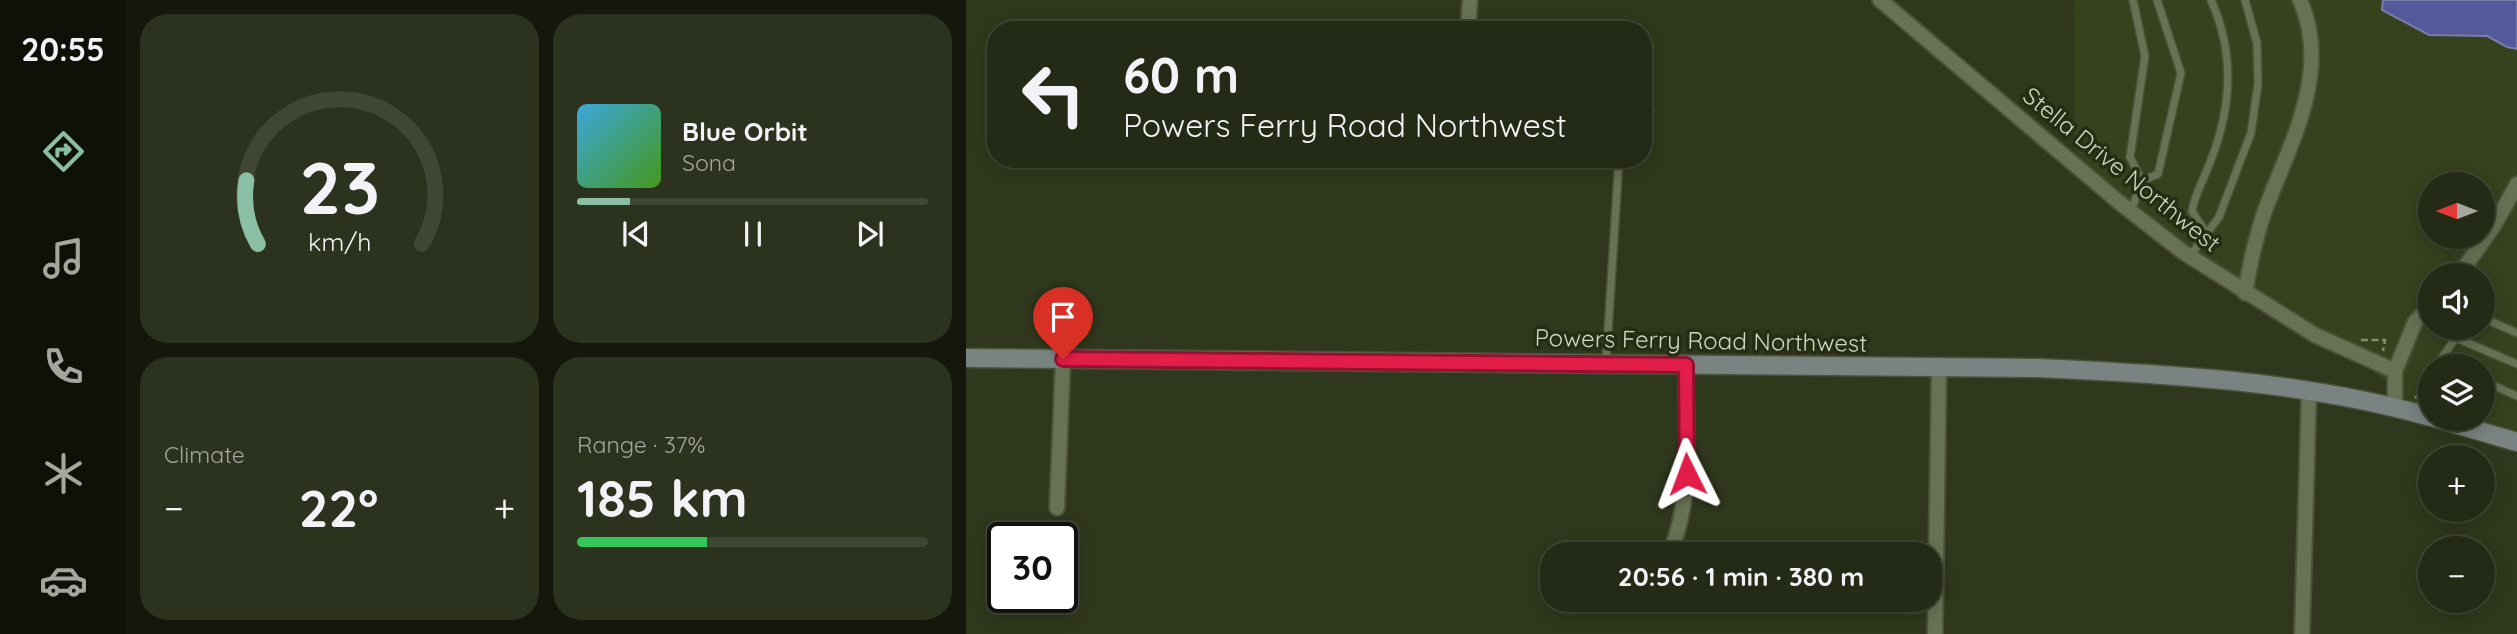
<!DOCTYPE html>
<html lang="en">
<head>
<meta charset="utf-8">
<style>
  :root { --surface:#232a15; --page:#2b321e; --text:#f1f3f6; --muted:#a3a7a0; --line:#404634; --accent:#8abfa5 }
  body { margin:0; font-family:Quicksand,sans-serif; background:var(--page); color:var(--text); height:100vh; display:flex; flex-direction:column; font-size:26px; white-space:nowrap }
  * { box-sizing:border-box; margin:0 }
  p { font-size:23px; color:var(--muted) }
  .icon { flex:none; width:38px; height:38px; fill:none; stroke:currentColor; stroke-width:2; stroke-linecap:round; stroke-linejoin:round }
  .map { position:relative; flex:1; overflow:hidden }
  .details { display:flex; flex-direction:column; gap:14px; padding:14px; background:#13170c; width:840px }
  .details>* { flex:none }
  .banner { position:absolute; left:21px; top:21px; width:665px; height:147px; border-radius:28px; box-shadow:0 4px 18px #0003,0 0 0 2px var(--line); background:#232a15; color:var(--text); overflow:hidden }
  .needle { width:46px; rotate:270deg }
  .tools { position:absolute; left:1452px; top:172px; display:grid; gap:14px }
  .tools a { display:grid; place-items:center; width:77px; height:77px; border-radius:50%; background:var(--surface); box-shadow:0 4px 18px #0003,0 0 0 2px var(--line); font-size:35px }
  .speed { position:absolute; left:21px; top:522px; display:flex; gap:14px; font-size:35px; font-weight:700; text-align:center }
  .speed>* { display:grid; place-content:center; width:91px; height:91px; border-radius:50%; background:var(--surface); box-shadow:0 4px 18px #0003,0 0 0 2px var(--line); line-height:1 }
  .speed .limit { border:4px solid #111; border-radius:10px; background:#fff; color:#111 }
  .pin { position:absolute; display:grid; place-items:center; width:60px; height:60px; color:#fff; margin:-72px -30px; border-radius:50% 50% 50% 0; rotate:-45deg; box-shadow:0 0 7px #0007 }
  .pin .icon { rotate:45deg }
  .me { position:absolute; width:77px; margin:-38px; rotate:357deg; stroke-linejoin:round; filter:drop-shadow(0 0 5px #0008) }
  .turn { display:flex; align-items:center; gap:24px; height:147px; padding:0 21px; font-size:32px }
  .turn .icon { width:91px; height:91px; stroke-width:2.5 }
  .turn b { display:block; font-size:49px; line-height:60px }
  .big { font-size:52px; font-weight:700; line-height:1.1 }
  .details .widget { flex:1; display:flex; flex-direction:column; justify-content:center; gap:10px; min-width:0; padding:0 24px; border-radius:28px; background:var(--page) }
  .details .dial { align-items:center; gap:0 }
  .dial svg { height:182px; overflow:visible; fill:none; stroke:var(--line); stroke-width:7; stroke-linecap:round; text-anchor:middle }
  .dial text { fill:var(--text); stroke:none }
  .song { display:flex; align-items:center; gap:21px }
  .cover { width:84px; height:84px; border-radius:10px; background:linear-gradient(135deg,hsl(200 70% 55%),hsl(100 70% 35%)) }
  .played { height:7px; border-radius:4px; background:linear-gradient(90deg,var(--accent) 15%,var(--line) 15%) }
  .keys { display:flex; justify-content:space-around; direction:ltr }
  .heat { display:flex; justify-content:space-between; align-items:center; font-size:38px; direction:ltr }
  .charge { height:10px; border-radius:5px; background:linear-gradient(90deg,#34c759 37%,var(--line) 0) }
  .details .tiles { flex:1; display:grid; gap:14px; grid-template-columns:repeat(2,1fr) }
  .trip { position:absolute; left:574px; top:542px; width:402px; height:70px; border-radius:28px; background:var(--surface); box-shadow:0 4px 18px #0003,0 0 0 2px var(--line); font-weight:700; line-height:70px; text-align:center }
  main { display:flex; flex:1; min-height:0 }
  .tab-bar { display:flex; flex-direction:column; width:126px; justify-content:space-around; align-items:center; background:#0e1108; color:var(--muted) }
  .tab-bar .icon { width:49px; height:49px }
  .tab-bar .on { color:var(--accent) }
  .tab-bar b { font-size:32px; color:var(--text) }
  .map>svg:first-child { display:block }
  .built { fill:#36411e; fill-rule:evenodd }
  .water { fill:#53599b; stroke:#787ea8; stroke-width:2 }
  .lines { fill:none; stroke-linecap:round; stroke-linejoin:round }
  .lane-casing { stroke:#4b523a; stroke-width:10 }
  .street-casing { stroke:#4b523a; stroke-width:18 }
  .secondary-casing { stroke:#4b523a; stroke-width:21 }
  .path { stroke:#828a74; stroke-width:2.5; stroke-dasharray:7 3.5; stroke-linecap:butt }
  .lane { stroke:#677153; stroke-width:7 }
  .street { stroke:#677153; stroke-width:14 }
  .secondary { stroke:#798382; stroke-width:18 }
  .route-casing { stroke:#92132f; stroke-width:18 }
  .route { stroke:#e11d48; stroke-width:12 }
  .labels { text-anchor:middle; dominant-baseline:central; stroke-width:7; stroke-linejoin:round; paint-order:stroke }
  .street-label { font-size:24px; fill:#cfd5c5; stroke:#252d12 }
</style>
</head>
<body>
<main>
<nav class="tab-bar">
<b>20:55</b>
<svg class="icon on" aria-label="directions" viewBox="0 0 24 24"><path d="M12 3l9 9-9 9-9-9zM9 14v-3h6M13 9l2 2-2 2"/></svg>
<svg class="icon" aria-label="music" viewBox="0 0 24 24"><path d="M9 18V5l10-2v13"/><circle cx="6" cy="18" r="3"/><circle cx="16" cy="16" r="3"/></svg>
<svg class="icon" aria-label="phone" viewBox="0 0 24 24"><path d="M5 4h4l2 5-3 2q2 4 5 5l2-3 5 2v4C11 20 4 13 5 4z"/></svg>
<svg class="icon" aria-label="climate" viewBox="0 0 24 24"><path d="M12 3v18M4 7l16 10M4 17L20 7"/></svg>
<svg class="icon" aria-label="car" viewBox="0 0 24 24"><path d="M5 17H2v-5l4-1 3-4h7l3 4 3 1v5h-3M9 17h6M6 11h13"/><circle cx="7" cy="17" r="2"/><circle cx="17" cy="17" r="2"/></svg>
</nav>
<section class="details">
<div class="tiles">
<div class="widget dial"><svg viewBox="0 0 100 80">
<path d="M14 69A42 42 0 1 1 86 69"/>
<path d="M14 69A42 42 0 0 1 9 41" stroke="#8abfa5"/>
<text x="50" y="56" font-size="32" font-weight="700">23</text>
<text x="50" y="72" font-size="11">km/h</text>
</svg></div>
<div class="widget">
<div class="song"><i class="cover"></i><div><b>Blue Orbit</b><p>Sona</p></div></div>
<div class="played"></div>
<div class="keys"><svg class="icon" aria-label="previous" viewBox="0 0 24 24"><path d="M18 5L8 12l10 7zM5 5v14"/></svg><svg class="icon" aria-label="pause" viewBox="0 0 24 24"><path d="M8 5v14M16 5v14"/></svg><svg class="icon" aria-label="next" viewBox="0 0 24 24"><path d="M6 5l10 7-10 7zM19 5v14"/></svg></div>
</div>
<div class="widget"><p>Climate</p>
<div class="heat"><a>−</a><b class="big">22°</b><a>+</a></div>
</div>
<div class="widget"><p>Range · 37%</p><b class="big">185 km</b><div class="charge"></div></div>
</div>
</section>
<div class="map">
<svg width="1551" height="634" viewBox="0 0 1551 634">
  <rect width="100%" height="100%" fill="#2f381c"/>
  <!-- built -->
  <path class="built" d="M1108,0H1551V447L1466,420L1385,353L1259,288L1109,168ZM1465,184H1517V236H1465ZM1465,275H1517V327H1465ZM1465,366H1517V418H1465Z"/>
  <!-- water -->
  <path class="water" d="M1417,0H1551V49L1541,47L1521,36L1463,35L1416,10Z"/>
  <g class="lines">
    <!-- lane casing -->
    <g class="lane-casing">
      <path id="lane" d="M677,120L684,111
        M1176,181L1192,174L1215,73L1191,0
        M1165,211L1176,181L1164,157L1179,56L1167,0
        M1240,233L1226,211C1229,193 1239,177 1245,160C1266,106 1269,53 1245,0
        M1224,256L1253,217L1285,133L1292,84L1291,43L1279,0
        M1517,318L1551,333
        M1490,338L1551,364
        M640,363L653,159
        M1481,366L1473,362L1497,327
        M1517,381L1551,396"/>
    </g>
    <!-- street casing -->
    <g class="street-casing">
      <path id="street" d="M914,0L1154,203L1217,252L1349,335L1429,371
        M502,30L504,0
        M1493,275L1529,224L1551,184
        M1279,293C1284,263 1290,234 1301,205C1326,140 1365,70 1334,0
        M1429,371L1449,322L1465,305
        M1429,371V407
        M91,508L97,359
        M703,555C729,495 719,429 720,365
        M969,634L973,367
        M1336,634L1343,391"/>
    </g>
    <!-- secondary casing -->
    <g class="secondary-casing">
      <path id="secondary" d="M0,358L1072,368C1203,374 1338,381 1465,417
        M1469,418L1551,442"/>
    </g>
    <!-- path -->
    <path class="path" d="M1395,340H1419L1417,351
      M1449,398L1452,395L1465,399"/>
    <!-- lane -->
    <use href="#lane" class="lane"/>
    <!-- street -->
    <use href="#street" class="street"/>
    <!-- secondary -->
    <use href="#secondary" class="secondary"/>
  </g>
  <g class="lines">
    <!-- route casing -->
    <g class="route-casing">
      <path id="route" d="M97,359L720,365L721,474"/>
    </g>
    <!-- route -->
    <use href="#route" class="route"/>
  </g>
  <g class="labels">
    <!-- street labels -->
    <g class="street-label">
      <text transform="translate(1156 169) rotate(39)">Stella Drive Northwest</text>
      <text transform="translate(735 340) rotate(1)">Powers Ferry Road Northwest</text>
    </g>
  </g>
</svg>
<div class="tools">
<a><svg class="needle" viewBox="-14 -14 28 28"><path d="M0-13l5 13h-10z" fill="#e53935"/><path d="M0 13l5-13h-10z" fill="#a3a7a0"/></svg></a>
<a><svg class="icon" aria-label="sound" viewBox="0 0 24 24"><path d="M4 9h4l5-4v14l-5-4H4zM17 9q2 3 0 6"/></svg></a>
<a><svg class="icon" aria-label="layers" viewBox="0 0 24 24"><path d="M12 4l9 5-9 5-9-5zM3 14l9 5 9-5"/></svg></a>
<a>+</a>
<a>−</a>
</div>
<div class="speed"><div class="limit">30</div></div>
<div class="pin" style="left:97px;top:359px;background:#d93025"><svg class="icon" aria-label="arrive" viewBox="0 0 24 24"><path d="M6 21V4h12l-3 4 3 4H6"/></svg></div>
<svg class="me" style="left:721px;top:474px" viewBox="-20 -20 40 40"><path d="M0-17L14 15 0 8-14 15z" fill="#e11d48" stroke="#fff" stroke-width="4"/></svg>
<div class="trip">20:56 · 1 min · 380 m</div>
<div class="banner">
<div class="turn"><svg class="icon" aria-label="left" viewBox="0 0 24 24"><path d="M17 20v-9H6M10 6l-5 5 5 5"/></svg><div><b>60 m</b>Powers Ferry Road Northwest</div></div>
</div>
</div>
</main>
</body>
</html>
